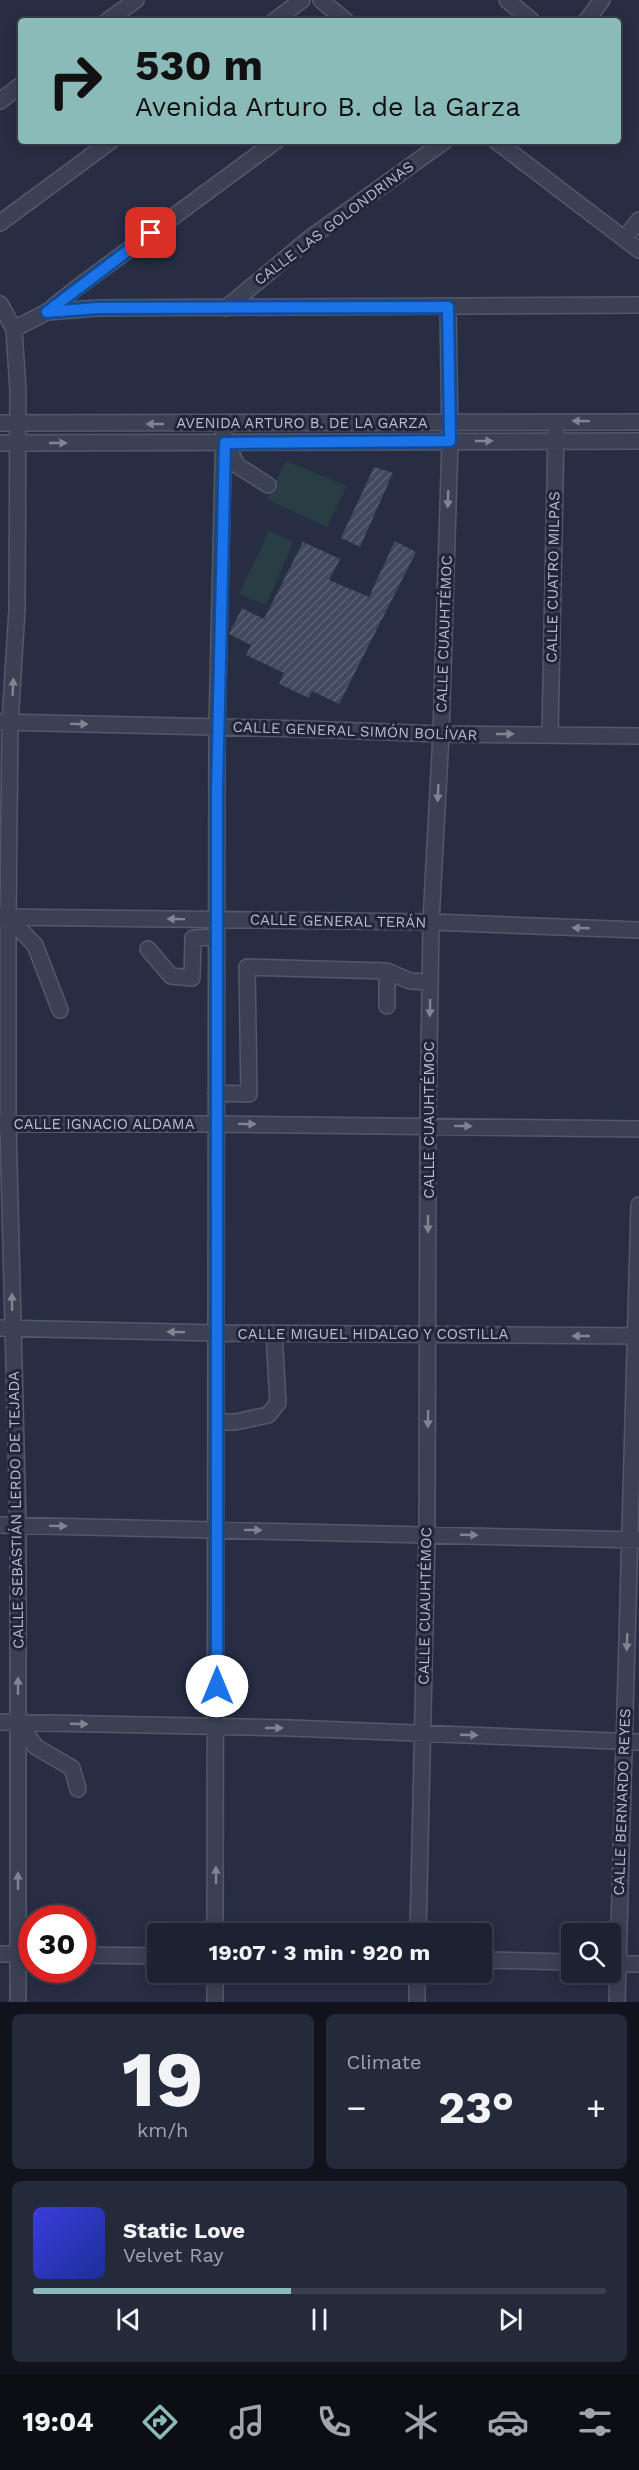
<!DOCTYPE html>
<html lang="en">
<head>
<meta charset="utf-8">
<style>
  :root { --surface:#1d2233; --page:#252a3b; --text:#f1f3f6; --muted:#a0a4ac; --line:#3b3f4e; --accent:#8bbbb9 }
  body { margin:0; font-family:"Work Sans",sans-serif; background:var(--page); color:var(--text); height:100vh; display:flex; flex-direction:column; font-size:22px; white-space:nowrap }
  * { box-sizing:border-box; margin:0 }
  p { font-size:20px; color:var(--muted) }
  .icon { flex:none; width:33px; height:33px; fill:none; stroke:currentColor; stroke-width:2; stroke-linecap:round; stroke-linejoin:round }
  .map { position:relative; height:2002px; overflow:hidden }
  .panel { display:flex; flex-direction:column; gap:12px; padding:12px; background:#10131c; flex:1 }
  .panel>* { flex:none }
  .guide { position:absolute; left:18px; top:18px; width:603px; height:126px; border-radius:6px; box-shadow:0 3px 15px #0003,0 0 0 2px var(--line); background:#8bbbb9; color:#111; overflow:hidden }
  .tools { position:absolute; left:561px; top:1923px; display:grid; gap:12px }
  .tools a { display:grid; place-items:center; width:60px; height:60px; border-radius:6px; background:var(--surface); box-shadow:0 3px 15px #0003,0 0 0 2px var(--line); font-size:30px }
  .speed { position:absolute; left:18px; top:1905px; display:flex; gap:12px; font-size:30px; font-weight:700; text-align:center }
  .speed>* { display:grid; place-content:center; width:78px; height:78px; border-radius:50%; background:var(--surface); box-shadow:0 3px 15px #0003,0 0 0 2px var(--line); line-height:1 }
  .speed .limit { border:9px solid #d22; background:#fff; color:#111 }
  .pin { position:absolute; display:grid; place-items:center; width:51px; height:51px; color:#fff; margin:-26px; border-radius:12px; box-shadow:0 3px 9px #0006 }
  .me { position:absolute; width:66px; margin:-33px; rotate:0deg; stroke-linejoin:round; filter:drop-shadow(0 0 4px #0008) }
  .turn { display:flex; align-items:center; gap:21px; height:126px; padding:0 18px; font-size:27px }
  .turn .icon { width:78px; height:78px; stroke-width:2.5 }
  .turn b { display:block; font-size:42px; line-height:51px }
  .big { font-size:45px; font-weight:700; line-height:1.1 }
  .panel .card { flex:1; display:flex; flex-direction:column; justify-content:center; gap:9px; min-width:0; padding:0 21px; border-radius:9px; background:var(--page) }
  .panel .dial { align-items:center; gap:0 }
  .dial b { font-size:78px; line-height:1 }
  .song { display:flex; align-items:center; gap:18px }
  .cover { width:72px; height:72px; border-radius:9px; background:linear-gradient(135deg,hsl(240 70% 55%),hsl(230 70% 35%)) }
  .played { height:6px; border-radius:3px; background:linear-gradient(90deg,var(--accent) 45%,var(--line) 45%) }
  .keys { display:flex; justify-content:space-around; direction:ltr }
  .heat { display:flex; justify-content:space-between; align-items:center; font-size:33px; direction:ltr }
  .panel .tiles { flex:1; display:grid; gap:12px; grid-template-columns:1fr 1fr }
  .card:last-child { grid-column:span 2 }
  .trip { position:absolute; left:147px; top:1923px; width:345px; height:60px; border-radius:6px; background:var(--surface); box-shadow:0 3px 15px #0003,0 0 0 2px var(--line); font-weight:700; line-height:60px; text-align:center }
  .menu { display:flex; height:96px; justify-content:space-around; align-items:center; background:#0c0e14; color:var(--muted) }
  .menu .icon { width:42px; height:42px }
  .menu .active { color:var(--accent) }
  .menu b { font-size:27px; color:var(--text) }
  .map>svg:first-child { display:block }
  .pitch { fill:#293d44 }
  .building { fill:url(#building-hatch) }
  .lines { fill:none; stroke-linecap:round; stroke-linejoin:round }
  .minor-casing { stroke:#53596a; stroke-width:18 }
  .minor { stroke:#3b4153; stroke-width:15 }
  .oneway { fill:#808596 }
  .route-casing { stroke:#114b97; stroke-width:15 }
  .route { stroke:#1a73e8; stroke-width:10 }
  .labels { text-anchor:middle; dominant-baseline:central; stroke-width:6; stroke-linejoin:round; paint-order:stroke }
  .street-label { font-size:15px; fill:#b8bdcd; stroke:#202639 }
</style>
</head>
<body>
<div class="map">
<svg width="639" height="2002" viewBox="0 0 639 2002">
  <defs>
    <pattern id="building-hatch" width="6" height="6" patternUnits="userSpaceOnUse" patternTransform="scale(1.5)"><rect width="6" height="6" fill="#414961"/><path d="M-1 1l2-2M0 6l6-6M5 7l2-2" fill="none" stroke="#5a6176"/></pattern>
  </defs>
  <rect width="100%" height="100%" fill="#272e44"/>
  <!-- pitch -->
  <path class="pitch" d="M286,461L347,486L327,527L267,499Z
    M269,531L293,542L266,605L239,594Z"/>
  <!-- building -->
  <path class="building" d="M374,467L393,473L360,547L341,538Z
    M395,541L416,552L339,704L312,691L309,698L279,684L284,673L246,655L251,645L229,634L242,608L264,619L303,542L340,559L329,580L369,597Z"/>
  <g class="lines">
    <!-- minor casing -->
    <g class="minor-casing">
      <path id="minor" d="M321,0L346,21
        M507,0L532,21
        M107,21L136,0
        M274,21L302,0
        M586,21L602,0
        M0,101L21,85
        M496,141L639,250
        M0,223L111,141
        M624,239L639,220
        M0,304L14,329L18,391L17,609L10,723L8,917V1124L18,1526V2002
        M226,308L310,238L445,141
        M47,312L97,308L639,305
        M14,329L47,312L78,287L276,141
        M0,423L639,422
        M0,443L639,441
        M225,443L238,466L268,485
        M0,722L305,729L441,734L639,736
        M550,734L556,431
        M0,917L431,922L639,930
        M8,917L35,945L60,1010
        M148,949L171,976L192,978L193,938L216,937
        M387,971L410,981L430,982
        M216,1093L249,1094L247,967L387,971V1006
        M0,1124H216L639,1129
        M0,1328L217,1333L639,1336
        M217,1422H235L268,1415L278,1403L274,1333
        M0,1525L639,1540
        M0,1722L290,1728L639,1742
        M18,1722L36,1747L72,1768L78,1789
        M215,1934L217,727L224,423
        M418,1934L427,1534L428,1126L431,922L441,734L450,441L448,307
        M0,1954H32
        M82,1955L158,1956
        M482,1960L572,1962
        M610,1963L639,1964
        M215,1972V2002
        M417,2002V1972
        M617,2002L639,1205"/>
    </g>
    <!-- minor -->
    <use href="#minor" class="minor"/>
  </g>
  <!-- one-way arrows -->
  <defs><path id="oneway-solid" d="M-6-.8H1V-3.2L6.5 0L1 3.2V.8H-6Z" transform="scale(1.5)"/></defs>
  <g class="oneway">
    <use href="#oneway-solid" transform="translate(581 421) rotate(-179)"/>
    <use href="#oneway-solid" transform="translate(155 424) rotate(180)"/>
    <use href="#oneway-solid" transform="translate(484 441)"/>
    <use href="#oneway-solid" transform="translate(58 443)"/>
    <use href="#oneway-solid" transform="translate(448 499) rotate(92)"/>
    <use href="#oneway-solid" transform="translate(13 687) rotate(-87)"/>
    <use href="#oneway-solid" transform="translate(79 724) rotate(1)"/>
    <use href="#oneway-solid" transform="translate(505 734)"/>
    <use href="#oneway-solid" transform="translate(438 793) rotate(93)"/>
    <use href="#oneway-solid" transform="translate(176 919) rotate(-179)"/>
    <use href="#oneway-solid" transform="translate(581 928) rotate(-178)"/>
    <use href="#oneway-solid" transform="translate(430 1008) rotate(91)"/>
    <use href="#oneway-solid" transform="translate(247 1124) rotate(1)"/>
    <use href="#oneway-solid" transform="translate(463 1126) rotate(1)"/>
    <use href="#oneway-solid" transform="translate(428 1224) rotate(90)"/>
    <use href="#oneway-solid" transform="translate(12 1302) rotate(-91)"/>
    <use href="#oneway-solid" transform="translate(176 1332) rotate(-179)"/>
    <use href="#oneway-solid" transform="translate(581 1336) rotate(-180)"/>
    <use href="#oneway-solid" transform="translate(428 1419) rotate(91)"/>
    <use href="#oneway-solid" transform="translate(58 1526) rotate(1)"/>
    <use href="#oneway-solid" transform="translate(253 1530) rotate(1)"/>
    <use href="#oneway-solid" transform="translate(469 1535) rotate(2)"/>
    <use href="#oneway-solid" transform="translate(627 1642) rotate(92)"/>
    <use href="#oneway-solid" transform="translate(18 1686) rotate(-90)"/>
    <use href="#oneway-solid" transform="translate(79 1724) rotate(2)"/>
    <use href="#oneway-solid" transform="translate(274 1728)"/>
    <use href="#oneway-solid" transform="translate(469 1735) rotate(2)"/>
    <use href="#oneway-solid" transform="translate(216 1875) rotate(-90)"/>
    <use href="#oneway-solid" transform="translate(18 1881) rotate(-90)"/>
  </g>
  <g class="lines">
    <!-- route casing -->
    <g class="route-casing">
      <path id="route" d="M151,233L47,312L97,308L448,307L450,441L225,443L217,791V1686"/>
    </g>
    <!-- route -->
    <use href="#route" class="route"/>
  </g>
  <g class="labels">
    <!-- street labels -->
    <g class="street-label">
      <text transform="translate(334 223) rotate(-37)">CALLE LAS GOLONDRINAS</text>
      <text x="302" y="423">AVENIDA ARTURO B. DE LA GARZA</text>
      <text transform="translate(553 577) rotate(-89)">CALLE CUATRO MILPAS</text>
      <text transform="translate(444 634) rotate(-88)">CALLE CUAUHTÉMOC</text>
      <text transform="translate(355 731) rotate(2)">CALLE GENERAL SIMÓN BOLÍVAR</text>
      <text transform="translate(338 921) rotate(1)">CALLE GENERAL TERÁN</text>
      <text transform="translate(429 1120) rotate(-90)">CALLE CUAUHTÉMOC</text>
      <text x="104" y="1124">CALLE IGNACIO ALDAMA</text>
      <text x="373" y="1334">CALLE MIGUEL HIDALGO Y COSTILLA</text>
      <text transform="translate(16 1510) rotate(-91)">CALLE SEBASTIÁN LERDO DE TEJADA</text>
      <text transform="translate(425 1606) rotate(-89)">CALLE CUAUHTÉMOC</text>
      <text transform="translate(622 1802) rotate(-88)">CALLE BERNARDO REYES</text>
    </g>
  </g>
</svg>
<div class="tools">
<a><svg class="icon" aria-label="search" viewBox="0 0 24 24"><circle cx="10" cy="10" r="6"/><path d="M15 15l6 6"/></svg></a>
</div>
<div class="speed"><div class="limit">30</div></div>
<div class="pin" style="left:151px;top:233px;background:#d93025"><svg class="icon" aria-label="arrive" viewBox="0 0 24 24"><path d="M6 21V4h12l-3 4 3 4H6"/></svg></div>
<svg class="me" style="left:217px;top:1686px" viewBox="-20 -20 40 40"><circle r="19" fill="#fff"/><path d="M0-13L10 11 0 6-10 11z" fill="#1a73e8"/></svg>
<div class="trip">19:07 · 3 min · 920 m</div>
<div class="guide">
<div class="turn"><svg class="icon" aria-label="right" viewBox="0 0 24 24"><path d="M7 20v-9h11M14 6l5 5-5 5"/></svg><div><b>530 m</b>Avenida Arturo B. de la Garza</div></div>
</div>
</div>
<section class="panel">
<div class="tiles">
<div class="card dial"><b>19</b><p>km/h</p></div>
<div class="card"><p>Climate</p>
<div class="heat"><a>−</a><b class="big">23°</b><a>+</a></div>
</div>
<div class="card">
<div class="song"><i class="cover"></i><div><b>Static Love</b><p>Velvet Ray</p></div></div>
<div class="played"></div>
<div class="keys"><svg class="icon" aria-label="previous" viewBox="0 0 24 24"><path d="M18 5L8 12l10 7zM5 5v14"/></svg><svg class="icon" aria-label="pause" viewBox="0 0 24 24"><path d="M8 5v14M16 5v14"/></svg><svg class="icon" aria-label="next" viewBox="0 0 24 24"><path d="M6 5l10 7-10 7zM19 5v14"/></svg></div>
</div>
</div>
</section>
<nav class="menu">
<b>19:04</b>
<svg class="icon active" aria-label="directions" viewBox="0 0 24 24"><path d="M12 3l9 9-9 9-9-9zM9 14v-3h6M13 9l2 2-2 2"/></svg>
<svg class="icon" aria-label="music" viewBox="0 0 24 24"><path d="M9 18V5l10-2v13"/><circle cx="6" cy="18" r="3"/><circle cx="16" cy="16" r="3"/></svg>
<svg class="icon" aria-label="phone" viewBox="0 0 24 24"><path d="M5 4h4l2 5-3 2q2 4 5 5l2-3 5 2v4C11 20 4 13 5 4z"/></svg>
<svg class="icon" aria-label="climate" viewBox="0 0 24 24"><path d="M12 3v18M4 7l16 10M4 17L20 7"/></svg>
<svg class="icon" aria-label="car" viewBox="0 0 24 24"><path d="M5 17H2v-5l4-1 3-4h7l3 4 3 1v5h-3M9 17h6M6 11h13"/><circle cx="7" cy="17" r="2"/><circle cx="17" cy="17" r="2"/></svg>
<svg class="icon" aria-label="filters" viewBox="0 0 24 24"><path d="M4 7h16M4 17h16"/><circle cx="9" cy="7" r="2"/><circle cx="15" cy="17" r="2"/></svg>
</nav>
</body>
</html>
